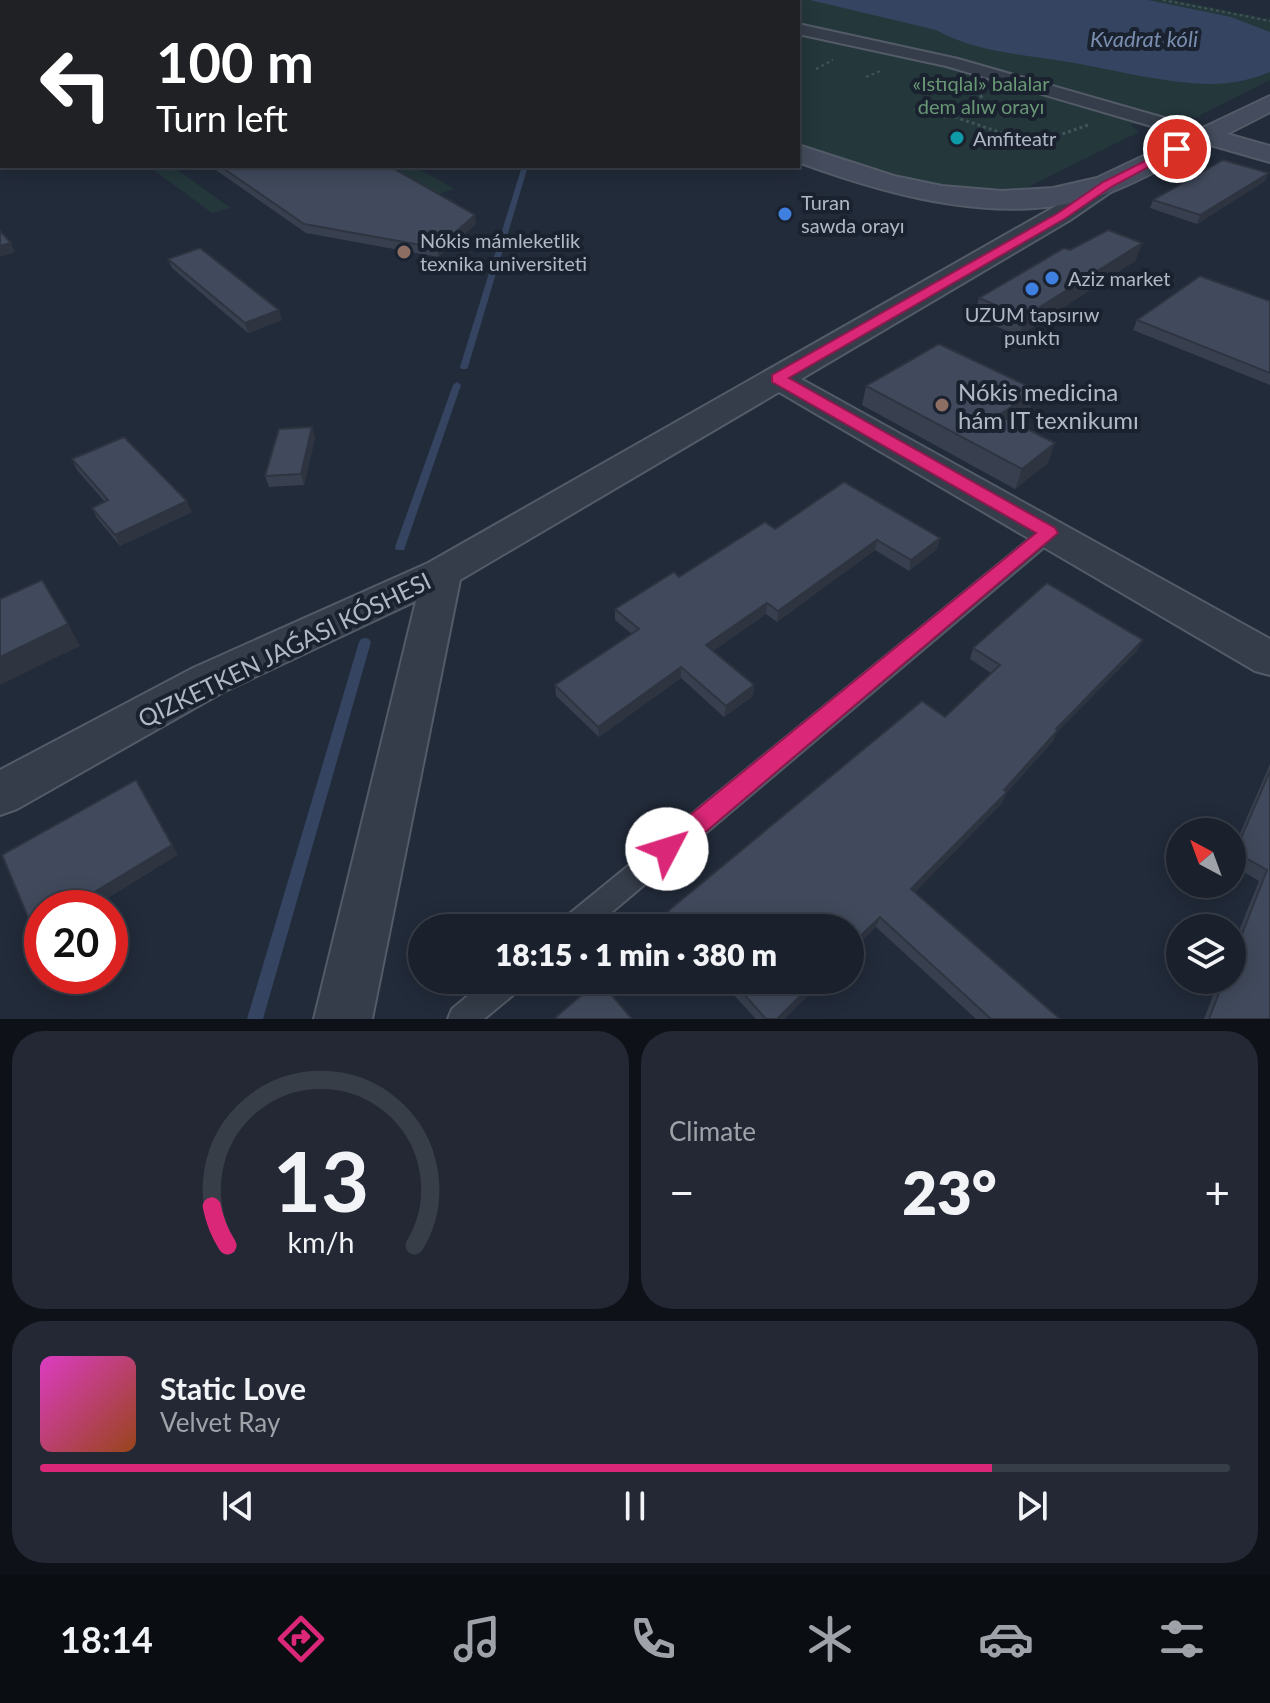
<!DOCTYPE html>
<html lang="en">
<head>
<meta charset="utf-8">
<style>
  :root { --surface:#1a202c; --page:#232834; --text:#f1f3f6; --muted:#9fa3a9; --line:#383e48; --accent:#db2777 }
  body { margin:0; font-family:Lato,sans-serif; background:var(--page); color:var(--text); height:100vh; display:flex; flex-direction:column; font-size:30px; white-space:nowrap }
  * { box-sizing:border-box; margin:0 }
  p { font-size:26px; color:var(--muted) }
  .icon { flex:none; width:44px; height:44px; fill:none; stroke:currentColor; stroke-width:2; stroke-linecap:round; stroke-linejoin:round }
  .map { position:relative; height:1019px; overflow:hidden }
  .panel { display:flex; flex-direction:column; gap:12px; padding:12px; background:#0e1218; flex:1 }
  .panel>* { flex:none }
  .guide { position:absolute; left:0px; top:0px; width:800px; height:168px; box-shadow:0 4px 20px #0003,0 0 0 2px var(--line); background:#202124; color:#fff; overflow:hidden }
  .needle { width:52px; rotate:319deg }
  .fabs { position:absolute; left:1166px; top:818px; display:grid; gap:16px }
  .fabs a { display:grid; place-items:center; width:80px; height:80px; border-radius:50%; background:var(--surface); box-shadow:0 4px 20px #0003,0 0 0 2px var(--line); font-size:40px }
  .speed { position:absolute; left:24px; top:890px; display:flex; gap:16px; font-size:40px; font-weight:700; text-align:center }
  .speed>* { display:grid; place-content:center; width:104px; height:104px; border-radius:50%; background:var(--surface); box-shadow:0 4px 20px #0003,0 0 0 2px var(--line); line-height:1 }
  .speed .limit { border:12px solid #d22; background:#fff; color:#111 }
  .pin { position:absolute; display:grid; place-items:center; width:68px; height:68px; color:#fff; margin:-34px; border:4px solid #fff; border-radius:50%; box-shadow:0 2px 8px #0007 }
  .me { position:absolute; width:88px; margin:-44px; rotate:50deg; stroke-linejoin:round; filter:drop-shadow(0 0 6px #0008) }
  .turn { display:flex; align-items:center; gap:28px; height:168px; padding:0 24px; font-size:36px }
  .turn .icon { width:104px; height:104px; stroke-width:2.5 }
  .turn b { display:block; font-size:56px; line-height:68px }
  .big { font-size:60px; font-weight:800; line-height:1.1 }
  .panel .tile { flex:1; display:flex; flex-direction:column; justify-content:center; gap:12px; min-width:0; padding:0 28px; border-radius:32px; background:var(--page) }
  .panel .dial { align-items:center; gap:0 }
  .dial svg { height:208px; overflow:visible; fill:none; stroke:var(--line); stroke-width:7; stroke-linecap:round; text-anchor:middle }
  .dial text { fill:var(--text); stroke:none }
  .song { display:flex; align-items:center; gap:24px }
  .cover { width:96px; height:96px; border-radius:12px; background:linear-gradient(135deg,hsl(310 70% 55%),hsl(20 70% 35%)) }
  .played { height:8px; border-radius:4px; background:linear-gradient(90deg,var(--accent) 80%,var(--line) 80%) }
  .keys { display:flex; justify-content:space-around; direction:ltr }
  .heat { display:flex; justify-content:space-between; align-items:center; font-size:44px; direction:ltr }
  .panel .tiles { flex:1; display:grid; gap:12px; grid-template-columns:1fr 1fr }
  .tile:last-child { grid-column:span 2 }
  .trip { position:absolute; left:408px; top:914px; width:456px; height:80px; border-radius:40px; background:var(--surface); box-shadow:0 4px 20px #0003,0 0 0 2px var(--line); font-weight:800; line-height:80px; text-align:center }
  .dock { display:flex; height:128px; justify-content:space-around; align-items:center; background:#0a0d12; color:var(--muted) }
  .dock .icon { width:56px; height:56px }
  .dock .current { color:var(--accent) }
  .dock b { font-size:36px; color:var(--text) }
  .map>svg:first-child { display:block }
  .green { fill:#24373b }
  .water { fill:#354561 }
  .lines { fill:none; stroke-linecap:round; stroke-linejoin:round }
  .stream { fill:#354561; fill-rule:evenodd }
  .lane-casing { stroke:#535b68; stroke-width:4 }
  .street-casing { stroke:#535b68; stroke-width:4 }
  .secondary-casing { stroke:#535b68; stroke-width:4 }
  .path-far1 { stroke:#415458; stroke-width:2; stroke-dasharray:3 3; stroke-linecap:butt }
  .path { stroke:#415458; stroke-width:3; stroke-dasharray:3 3; stroke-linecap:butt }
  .lane { fill:#353d4a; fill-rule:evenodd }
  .street { fill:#353d4a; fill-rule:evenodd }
  .secondary { fill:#444c5d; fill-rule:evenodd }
  .wall { fill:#38404f }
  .shaded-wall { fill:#2e3440 }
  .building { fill:#414a5c; stroke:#2e3440; stroke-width:2 }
  .route { fill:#db2777; stroke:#8e194d; stroke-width:2 }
  .culture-dot { fill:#0f9aa8; stroke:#1b222f; stroke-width:3 }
  .shop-dot { fill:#3f7fe0; stroke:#1b222f; stroke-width:3 }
  .education-dot { fill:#8d6e63; stroke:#1b222f; stroke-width:3 }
  .labels { text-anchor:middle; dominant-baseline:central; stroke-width:8; stroke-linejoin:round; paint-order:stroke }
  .far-park-label { font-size:20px; fill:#689775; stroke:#1b222f }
  .far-poi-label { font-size:20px; fill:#b0b8c6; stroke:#1b222f; text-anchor:start }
  .far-water-label { font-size:22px; font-style:italic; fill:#788cae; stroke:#1b222f }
  .poi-label { font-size:24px; fill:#b0b8c6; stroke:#1b222f; text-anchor:start }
  .street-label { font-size:24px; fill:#b0b8c6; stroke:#1b222f }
</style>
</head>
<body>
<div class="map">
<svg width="1270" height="1019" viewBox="0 0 1270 1019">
  <rect width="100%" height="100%" fill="#222b3a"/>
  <!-- green -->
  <path class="green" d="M412,0H1174L1270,19V80L1200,115L1202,117C1177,120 1156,111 1133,121L1135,124L1131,125L1139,132L1022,190L980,191L899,179L798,143V2Z
    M148,166H172L231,208L212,213Z
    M389,166H413L455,189L439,194Z"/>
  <!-- water -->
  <path class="water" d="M810,0H1148L1231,17L1270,32V72C1251,80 1231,84 1210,84C1164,83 1119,71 1075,63C1029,55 977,53 936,30Z"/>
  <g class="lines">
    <!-- stream -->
    <path class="stream" d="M569,0H573L572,2H568Z
      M0,75H2V77H0Z
      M522,166H528L468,367L467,369H461L460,367Z
      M457,382L461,385L405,547L404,550H396L395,547L453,385Z
      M365,638L369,639L371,642L263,1019H247L359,642L361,639Z"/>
    <!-- lane casing -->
    <g class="lane-casing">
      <path id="lane" d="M1049,527L1058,533L1056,537L593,928H559L563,919L1042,529Z
        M487,980H523L519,990L484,1019H448L452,1009Z"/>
    </g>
    <!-- street casing -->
    <g class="street-casing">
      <path id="street" d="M607,0H621L622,2H608Z
        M798,24L958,59L1213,132L1216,136L1206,142L946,66L798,34Z
        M0,62H2L0,73Z
        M1107,177L1118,184L1115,189L1070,220L801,379L1270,639V675L1255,671L779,392L460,580L372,1019H314L416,601L223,692L17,809L0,815V770L193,668L428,563Z"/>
    </g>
    <!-- secondary casing -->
    <g class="secondary-casing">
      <path id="secondary" d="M368,0H389L391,2H370Z
        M1270,96V112L1227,134L1270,146V162L1207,144C1175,160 1142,181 1108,193C1008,229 894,197 798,162V145L894,176L942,186L1002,191L1053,188L1097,178Z"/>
    </g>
    <!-- path-far1 -->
    <path class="path-far1" d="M555,0L561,2
      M1163,0L1270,21
      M147,1L151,0
      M774,2L777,0
      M816,69L833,60
      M866,77L883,70"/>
    <!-- path -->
    <path class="path" d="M914,109L945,117L984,95
      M949,115L1034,144L1088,125"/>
    <!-- lane -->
    <use href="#lane" class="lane"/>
    <!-- street -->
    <use href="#street" class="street"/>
    <!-- secondary -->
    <use href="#secondary" class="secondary"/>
  </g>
  <!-- wall -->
  <path class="wall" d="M0,0H110L113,2H2V11L0,10Z
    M210,166H389L476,224L438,257L306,233Z
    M425,166H468L467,169H426Z
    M1265,181L1197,224L1150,208L1153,200Z
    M1142,243L1135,261L1019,336L974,317L979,298L1070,250Z
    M168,259L282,320L248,333L172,268Z
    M1270,301V385L1133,330L1137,320Z
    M866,386L1030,410L1012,422L1048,463L1015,489L862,405Z
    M315,438L304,485L269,487L265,476Z
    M72,459L192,512L120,546L97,518L92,508L105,502L77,470Z
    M775,529L940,538L937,549L909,571L875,550L777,622L766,614L713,651L754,685L753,696L724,717L681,678L599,737L556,696L555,685L632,634L615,620V609Z
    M973,648L1137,651L1056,733L1053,741L1007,792L1002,803L915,892L1060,1019H976L876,927L674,928L668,922V911L945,717L991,673L970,659Z
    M1270,764V1019H1204L1219,980H1232V948L1259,881L1232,865V852Z
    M720,980H823L784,1019H756Z"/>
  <!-- shaded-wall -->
  <path class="shaded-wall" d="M1269,173L1265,181L1197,224L1200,215Z
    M475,215L476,224L438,257L437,248Z
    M11,243L15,252L0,257V246Z
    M1142,243L1135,261L1019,336L1024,317Z
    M279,310L282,320L248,333L245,323Z
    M1036,390L1030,410L993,435L999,415Z
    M312,427L315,438L304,485L301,474Z
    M1055,443L1048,463L1015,489L1022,469Z
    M187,501L192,512L120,546L115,535Z
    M940,538L937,549L909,571L911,560Z
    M877,540L875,550L777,622L778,611Z
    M767,603L766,614L706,656V645Z
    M68,624L80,646L0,685V657Z
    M1143,640L1137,651L1056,733L1053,741L1001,798L1007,792L1002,803L908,899L911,889L1004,790L1056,729Z
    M681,667V678L599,737L598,727Z
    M754,685L753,696L724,717L726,706Z
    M136,780L178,855L92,908H68Z
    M880,917L876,927L850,953V946Z
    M42,924V939H41L33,929Z
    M816,980H823L784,1019H777Z"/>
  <!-- building -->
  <path class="building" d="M2,0H110L113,2H5Z
    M0,96L2,98V123H0Z
    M1223,160L1269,173L1200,215L1153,200Z
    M220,166H389L475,215L437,248L304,224Z
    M1108,230L1142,243L1024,317L979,298L1064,248L1070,250Z
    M0,231L11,243L0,246Z
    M200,248L279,310L245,323L168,259Z
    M1200,276L1270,301V373L1137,320Z
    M939,344L1036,390L999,415L1055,443L1022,469L866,386Z
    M312,427L301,474L265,476L279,429Z
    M124,437L187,501L115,535L92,508L108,500L72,459Z
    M844,482L940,538L911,560L877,540L778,611L767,603L706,645L754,685L726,706L681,667L598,727L555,685L639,629L615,609L674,572L679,577L765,522L775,529Z
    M42,580L68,624L0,657V599Z
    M1047,583L1143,640L1056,729L1058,730L1004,790L1007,792L911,889L1060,1019H991L880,917L850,946V928H683L668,911L922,701L945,717L1000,665L973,648Z
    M1270,771V1019H1209L1224,980H1232V960L1267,870L1235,852Z
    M136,780L172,845L68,908H42V924L33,929L2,855Z
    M599,980L632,1019H557L556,1017Z
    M731,980H816L777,1019H766Z"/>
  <!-- route -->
  <path class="route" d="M1173,147L1182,149L1111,187L1066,218L789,378L1055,528L1058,533L676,857L667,861L658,857L655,849L658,841L1036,533L772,382V375L1058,213L1103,182Z"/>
  <!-- markers -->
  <circle class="culture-dot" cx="957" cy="138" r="8"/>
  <g class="shop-dot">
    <circle cx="785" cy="214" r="8"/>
    <circle cx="1052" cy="278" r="8"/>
    <circle cx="1032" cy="289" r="8"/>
  </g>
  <g class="education-dot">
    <circle cx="404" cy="252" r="8"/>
    <circle cx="942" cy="405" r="8"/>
  </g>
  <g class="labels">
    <!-- far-park labels -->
    <g class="far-park-label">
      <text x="981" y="83">«Istıqlal» balalar<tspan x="981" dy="23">dem alıw orayı</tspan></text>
    </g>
    <!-- far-poi labels -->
    <g class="far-poi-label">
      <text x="973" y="138">Amfiteatr</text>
      <text x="801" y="202">Turan<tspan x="801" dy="23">sawda orayı</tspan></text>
      <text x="420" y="240">Nókis mámleketlik<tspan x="420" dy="23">texnika universiteti</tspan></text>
      <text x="1068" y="278">Aziz market</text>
      <text x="1032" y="314" text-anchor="middle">UZUM tapsırıw<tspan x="1032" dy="23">punktı</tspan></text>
    </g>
    <!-- far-water labels -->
    <g class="far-water-label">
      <text x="1144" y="38">Kvadrat kóli</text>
    </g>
    <!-- poi labels -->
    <g class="poi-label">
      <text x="958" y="391">Nókis medicina<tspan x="958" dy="28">hám IT texnikumı</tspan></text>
    </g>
    <!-- street labels -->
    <g class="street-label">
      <text transform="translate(284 649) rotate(-26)">QIZKETKEN JAǴASI KÓSHESI</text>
    </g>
  </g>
</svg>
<div class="fabs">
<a><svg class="needle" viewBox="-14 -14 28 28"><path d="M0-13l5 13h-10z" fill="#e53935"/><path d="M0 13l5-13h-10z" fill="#9fa3a9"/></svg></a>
<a><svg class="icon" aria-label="layers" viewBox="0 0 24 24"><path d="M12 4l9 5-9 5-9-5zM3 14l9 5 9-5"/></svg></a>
</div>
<div class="speed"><div class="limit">20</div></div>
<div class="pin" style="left:1177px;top:149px;background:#d93025"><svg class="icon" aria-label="arrive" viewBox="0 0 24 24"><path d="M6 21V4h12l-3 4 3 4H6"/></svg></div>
<svg class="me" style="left:667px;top:849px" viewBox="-20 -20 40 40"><circle r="19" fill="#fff"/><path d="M0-13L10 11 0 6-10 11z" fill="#db2777"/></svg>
<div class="trip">18:15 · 1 min · 380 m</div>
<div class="guide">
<div class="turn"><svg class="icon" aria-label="left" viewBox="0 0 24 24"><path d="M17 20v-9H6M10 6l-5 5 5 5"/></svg><div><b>100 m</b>Turn left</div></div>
</div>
</div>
<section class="panel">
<div class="tiles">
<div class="tile dial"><svg viewBox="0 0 100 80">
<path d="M14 69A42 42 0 1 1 86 69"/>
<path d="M14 69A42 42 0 0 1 8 54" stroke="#db2777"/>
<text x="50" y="56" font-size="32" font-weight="700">13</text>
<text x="50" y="72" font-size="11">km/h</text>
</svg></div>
<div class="tile"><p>Climate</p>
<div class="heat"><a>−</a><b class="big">23°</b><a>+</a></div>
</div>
<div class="tile">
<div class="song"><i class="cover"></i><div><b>Static Love</b><p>Velvet Ray</p></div></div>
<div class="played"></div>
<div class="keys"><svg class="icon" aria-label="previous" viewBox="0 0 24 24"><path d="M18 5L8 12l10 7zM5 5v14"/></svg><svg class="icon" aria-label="pause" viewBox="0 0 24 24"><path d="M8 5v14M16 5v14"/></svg><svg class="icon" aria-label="next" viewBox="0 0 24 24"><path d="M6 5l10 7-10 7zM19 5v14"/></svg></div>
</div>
</div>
</section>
<nav class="dock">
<b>18:14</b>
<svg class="icon current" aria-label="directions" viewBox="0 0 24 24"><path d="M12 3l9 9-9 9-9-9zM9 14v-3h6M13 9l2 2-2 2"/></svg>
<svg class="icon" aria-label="music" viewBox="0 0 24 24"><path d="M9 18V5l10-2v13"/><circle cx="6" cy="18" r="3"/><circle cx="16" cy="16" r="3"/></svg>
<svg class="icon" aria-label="phone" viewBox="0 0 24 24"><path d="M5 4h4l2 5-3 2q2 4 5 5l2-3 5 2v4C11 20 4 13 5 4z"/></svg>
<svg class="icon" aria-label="climate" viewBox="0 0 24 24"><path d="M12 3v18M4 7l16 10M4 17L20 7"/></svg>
<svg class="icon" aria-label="car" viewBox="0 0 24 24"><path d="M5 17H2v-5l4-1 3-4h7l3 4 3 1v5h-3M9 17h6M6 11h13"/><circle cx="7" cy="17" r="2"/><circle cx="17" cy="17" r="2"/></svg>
<svg class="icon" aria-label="filters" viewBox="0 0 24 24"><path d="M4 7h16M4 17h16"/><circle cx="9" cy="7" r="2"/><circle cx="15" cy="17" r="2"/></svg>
</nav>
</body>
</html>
